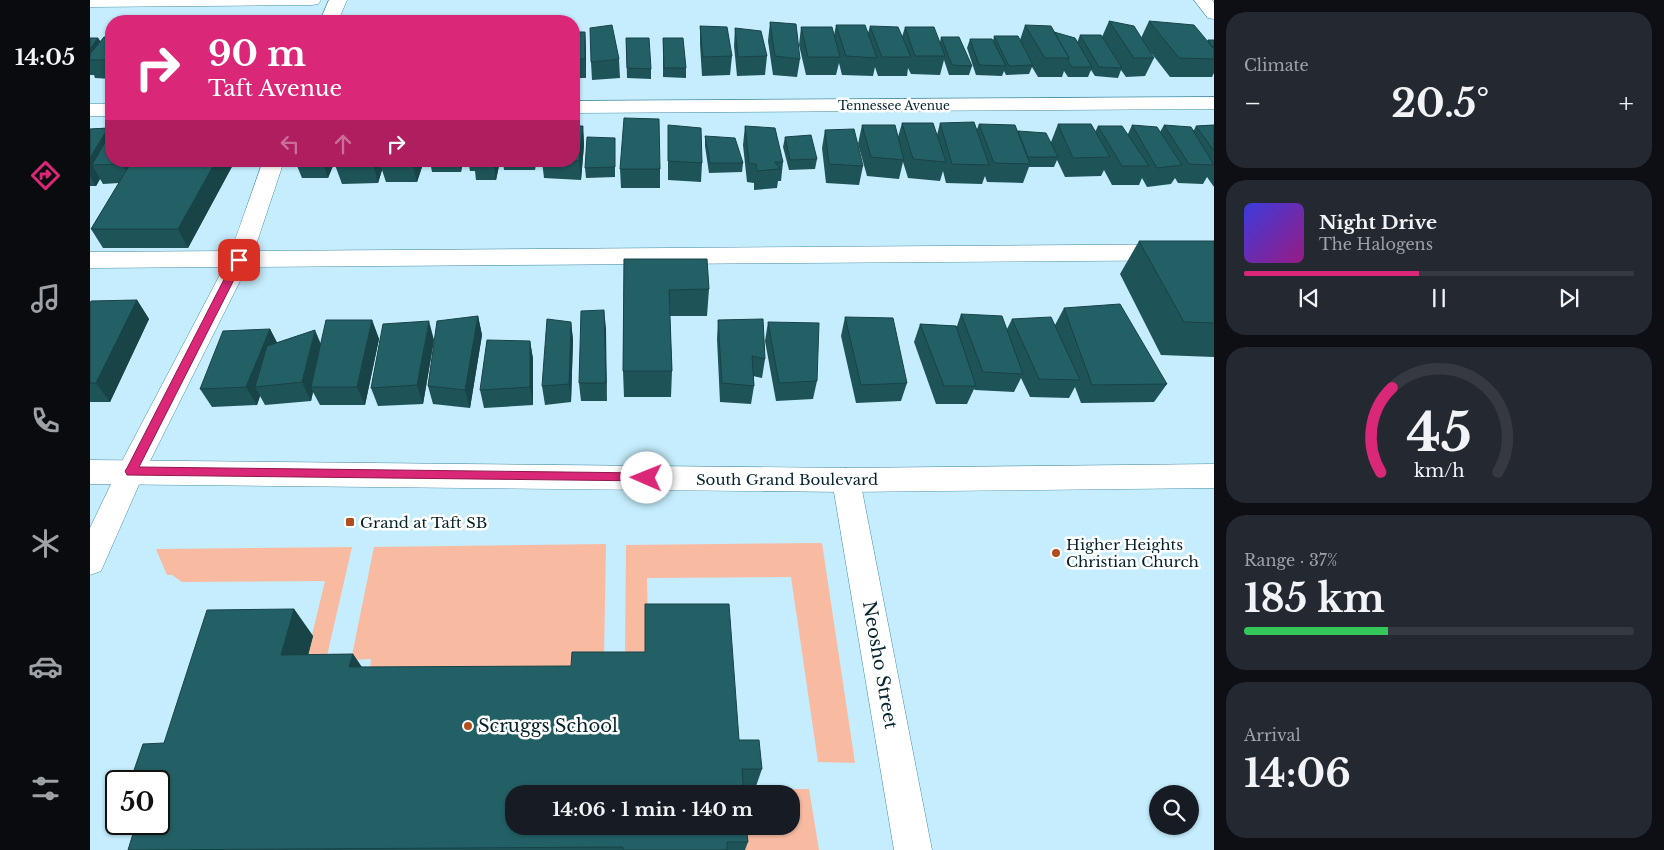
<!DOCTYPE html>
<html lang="en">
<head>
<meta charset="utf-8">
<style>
  :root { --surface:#171b24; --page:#242831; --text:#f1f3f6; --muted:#9ea1a6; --line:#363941; --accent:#db2777 }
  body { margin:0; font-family:"Libre Baskerville",serif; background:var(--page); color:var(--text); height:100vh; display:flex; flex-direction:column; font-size:19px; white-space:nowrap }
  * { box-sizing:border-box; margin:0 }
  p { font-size:16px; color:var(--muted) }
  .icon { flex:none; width:28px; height:28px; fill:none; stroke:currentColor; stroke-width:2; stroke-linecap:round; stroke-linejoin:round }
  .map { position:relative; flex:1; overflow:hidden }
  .panel { display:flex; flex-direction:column; gap:12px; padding:12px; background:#0d0f14; width:450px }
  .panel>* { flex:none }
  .hud { position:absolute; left:15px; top:15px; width:475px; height:152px; border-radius:20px; box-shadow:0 1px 4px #0004; background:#db2777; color:#fff; overflow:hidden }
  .fabs { position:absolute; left:1059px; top:785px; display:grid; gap:10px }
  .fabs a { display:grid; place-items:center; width:50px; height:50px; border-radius:50%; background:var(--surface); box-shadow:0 1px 4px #0004; font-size:25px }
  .speed { position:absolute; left:15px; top:770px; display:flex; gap:10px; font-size:25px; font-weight:700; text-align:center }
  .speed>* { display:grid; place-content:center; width:65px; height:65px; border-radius:50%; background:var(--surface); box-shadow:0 1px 4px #0004; line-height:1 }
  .speed .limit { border:2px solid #111; border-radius:8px; background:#fff; color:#111 }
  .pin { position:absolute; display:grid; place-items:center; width:42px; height:42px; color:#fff; margin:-21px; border-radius:10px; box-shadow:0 2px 8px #0006 }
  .me { position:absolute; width:55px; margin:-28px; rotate:271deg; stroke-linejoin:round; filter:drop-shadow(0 0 4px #0008) }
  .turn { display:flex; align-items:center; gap:18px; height:105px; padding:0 20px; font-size:22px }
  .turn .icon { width:65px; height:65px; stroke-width:2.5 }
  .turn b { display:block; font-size:35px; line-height:42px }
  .lanes { display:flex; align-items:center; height:48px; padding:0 20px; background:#0003; justify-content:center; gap:25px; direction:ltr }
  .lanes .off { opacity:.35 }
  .big { font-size:38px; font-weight:700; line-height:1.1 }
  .panel .widget { flex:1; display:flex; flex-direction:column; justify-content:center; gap:8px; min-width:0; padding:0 18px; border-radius:20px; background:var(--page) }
  .panel .dial { align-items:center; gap:0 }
  .dial svg { height:130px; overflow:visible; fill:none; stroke:var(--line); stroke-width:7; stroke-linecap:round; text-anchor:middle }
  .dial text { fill:var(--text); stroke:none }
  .song { display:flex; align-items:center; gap:15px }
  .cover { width:60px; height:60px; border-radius:8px; background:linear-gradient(135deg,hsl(240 70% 55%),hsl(310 70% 35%)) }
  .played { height:5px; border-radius:2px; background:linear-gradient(90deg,var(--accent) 45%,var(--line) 45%) }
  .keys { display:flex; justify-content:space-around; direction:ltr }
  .heat { display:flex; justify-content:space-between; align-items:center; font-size:28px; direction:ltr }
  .charge { height:8px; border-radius:4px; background:linear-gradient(90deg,#34c759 37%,var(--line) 0) }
  .trip { position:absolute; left:415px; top:785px; width:295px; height:50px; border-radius:20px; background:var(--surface); box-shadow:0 1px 4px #0004; font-weight:700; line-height:50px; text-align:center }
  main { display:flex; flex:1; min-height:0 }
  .dock { display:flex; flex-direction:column; width:90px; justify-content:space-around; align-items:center; background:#090b0e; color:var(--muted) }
  .dock .icon { width:35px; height:35px }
  .dock .on { color:var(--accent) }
  .dock b { font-size:22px; color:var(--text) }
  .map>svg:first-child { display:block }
  .green { fill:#f8bba2 }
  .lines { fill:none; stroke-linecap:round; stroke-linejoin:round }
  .minor-casing { stroke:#488da5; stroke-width:1 }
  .major-casing { stroke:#488da5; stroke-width:1 }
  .minor { fill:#fff; fill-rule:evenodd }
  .major { fill:#fff; fill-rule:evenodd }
  .wall { fill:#1e5357 }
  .shaded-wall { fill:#184347 }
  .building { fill:#236065; stroke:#184347 }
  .route { fill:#db2777; stroke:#8e194d }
  .poi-dot { fill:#b24e1d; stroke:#fff; stroke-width:2 }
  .labels { text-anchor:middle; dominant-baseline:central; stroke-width:5; stroke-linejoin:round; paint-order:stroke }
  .far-street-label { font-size:12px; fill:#05232c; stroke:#fff }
  .street-label { font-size:15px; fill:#05232c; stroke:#fff }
  .poi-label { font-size:15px; fill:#05232c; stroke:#fff; text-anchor:start }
  .near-street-label { font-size:18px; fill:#05232c; stroke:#fff }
  .near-poi-label { font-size:18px; fill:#05232c; stroke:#fff; text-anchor:start }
</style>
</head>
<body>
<main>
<nav class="dock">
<b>14:05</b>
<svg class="icon on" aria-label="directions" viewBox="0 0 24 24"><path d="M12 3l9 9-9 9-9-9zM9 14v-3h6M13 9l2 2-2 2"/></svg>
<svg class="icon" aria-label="music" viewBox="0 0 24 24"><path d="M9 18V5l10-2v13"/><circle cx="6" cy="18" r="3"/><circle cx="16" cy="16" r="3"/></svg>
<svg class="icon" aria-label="phone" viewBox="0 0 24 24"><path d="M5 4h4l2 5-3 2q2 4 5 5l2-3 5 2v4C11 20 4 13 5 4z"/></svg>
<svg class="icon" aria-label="climate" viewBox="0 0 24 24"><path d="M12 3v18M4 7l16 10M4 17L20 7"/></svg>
<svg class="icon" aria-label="car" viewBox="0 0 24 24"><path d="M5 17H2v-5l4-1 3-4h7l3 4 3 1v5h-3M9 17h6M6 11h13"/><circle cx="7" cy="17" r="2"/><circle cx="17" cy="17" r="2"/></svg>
<svg class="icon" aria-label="filters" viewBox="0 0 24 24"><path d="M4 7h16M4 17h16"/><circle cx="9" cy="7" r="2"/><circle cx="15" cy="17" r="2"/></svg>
</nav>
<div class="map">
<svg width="1124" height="850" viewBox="0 0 1124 850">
  <rect width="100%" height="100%" fill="#c5edfd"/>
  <!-- green -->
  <path class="green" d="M732,543L765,763L728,762L701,577L557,578L558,631H555V656H535L536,545Z
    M516,544L514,658L486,677L279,679L281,659L261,660L284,547Z
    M262,547L236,660H216L235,581L92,582L82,575H77L66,549Z
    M647,789H719L729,850H651L649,826H701V794H647Z"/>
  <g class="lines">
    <!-- minor casing -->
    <g class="minor-casing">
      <path id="minor" d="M0,0H231L228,4L222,5L0,7Z
        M239,0H257L248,21H230Z
        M1104,0H1122L1124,3V19L1118,18Z
        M1124,97V109L484,113V101Z
        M0,104H21V116H0Z
        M173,161H194L164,251L1124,244V260L157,267L55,471L11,571L0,575V528L31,463L134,267L0,268V252L141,251Z
        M756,468L766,472L770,480L842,850H804L742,480L746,472Z"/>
    </g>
    <!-- major casing -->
    <g class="major-casing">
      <path id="major" d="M0,460L756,468L1124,464V488L756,492L0,484Z"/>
    </g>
    <!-- minor -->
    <use href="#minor" class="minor"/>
    <!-- major -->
    <use href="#major" class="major"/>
  </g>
  <!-- wall -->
  <path class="wall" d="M1019,21L1051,38L1059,21L1117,41L1118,40H1124V73L1122,77H1080L1059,50L1064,58L1055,76L1036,77L1031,70L1028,78L1005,76L1001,70L998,77H978L974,71L972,77H948L942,67L939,74L916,75L914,71L912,76L886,75L877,48L880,39L903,41L904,36L930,40L935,25L964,32L987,43L990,35L1012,37Z
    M680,22L710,59L707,77L683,75L678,41Z
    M746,25L778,33L780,26L812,37L815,27L850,42L851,37L882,66L879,75H859L854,60L850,75L821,74L818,68L817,76H788L785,67L783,76L752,75L749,63L746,75H716L709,45L711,27L744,35Z
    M610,26L642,56L640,75L612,76L610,45Z
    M645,28L677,56L675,75L647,76L644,46Z
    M484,32H495L496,51V78H484Z
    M21,37V79L5,78L4,75H0V38H8L11,42Z
    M536,38L561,69V79L537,78Z
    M573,38L596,68V78L573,77Z
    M529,59L530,78L502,80L501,62Z
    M812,123L847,135L850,123L887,129L889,124L928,131L961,142L968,124L1005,132L1008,126L1038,134L1042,125L1070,132L1074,125L1104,130L1106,126L1124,125V187L1117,177L1113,184L1088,183L1085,178L1081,184L1057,187L1052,178L1049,185H1022L1014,170L1011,176L975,177L967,160L964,167H939L933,183L897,182L895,176L892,184L856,183L853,171L850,181L818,178L813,162L809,179L777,176L768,144L772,125L808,137Z
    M578,125L612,163L611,182L578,180Z
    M484,126H493L494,145L491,180L454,178L452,161H484Z
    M655,126L693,162L691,181H688L687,188L664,190V183L657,182L653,145Z
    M18,128L20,133L21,161H145L98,248H13L1,229L29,183L13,184L10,179L6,186H0V129Z
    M735,130L773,166L769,185L736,183L732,148Z
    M615,136L653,163L652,172L619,173L615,146Z
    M695,137L727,159L725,169L699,170L693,147Z
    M525,148V177L496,178L495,168Z
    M205,161H245L238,178H212Z
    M247,161H334L327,182H296L292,170L288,183L252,184L245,165Z
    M340,161H373L371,172H342Z
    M378,161H410L406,180H386L385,171H380Z
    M413,161H446L445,170H414Z
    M530,169H570V188H531Z
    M1049,241H1124V357L1071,355L1030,274Z
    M534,259L619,289L617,316H580L582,371L581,397H534L533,371Z
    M47,300L59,319L20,402H0V303Z
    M974,308L1077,384L1064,402L991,403L985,387L979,398L940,397L931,378L924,392L885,390L884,389L877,404H846L824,342L830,324L867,326L871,314L917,329L922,319L965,325Z
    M514,310L517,401H491L489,383Z
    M388,316L392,335L380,408L343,404L338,386Z
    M755,317L817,383L811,401L766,403L751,336Z
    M282,320L289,339L275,405H230L223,392L221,401L175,405L170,396L167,405L122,407L110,389L180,329L187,343L231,344Z
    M628,320L675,359L672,378L663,376L664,386L661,404L630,402L627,339Z
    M481,322L483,340L481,402L455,405L452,386Z
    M678,322L727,381L723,399L686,401L675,341Z
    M344,340L333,404L288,406L281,388Z
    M440,341L443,359V405L394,408L390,390Z
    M204,609L223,636L218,655L263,654L272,667L649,740L672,769L665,789H653L658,842L655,850H38L69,781H50L42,776L74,743Z"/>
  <!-- shaded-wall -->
  <path class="shaded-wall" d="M495,32L496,51V78L495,59Z
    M8,38L18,56L0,60V49Z
    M493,126L494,145L491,180L489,161Z
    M18,128L21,135L2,165L10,179L6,186L0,176V158Z
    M34,161H54L43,183L32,164Z
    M126,161H145L98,248L88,229Z
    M232,161H245L238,178Z
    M284,161H295L290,163L292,170L288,183L283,164Z
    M323,161H334L327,182L322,163Z
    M369,161H373L371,172L369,162Z
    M403,161H410L406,180Z
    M444,161H446L445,170Z
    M47,300L59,319L20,402L6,383Z
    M514,310L516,328L517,401L516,383Z
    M388,316L392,335L380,408L375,390Z
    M282,320L289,339L275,405L267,387Z
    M339,321L344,340L333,404L327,385Z
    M481,322L483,340L481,402L479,384Z
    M180,329L190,348L165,387L170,396L167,405L156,387Z
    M225,330L233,349L221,387L223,392L221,401L212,382Z
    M440,341L443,359V405L440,387Z
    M204,609L223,636L212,679L191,655Z
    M263,654L279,679L259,667Z"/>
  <!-- building -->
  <path class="building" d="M1019,21L1044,26L1064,58H1044Z
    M1059,21L1104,25L1124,49V59L1089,58Z
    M680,22L706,24L710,59L685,56Z
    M522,25L529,59L501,62L500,28Z
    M746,25H775L787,58L756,56Z
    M935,25L961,26L979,58H955Z
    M610,26L637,27L642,56L613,57Z
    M780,26L808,27L821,57H792Z
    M711,27H742L750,57H718Z
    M815,27H844L855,56H825Z
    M645,28L671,31L677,56L648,57Z
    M484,32H495V59H484Z
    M964,32L985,38L1002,67H982L978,61L979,58Z
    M990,35H1011L1032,68L1009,67Z
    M904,36H928L943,65L919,66Z
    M14,37H21V60H0V54Z
    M851,37H869L882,66L862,65Z
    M0,38H8L0,49Z
    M536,38H559L561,69L537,68Z
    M573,38H593L596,68H574Z
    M880,39H902L916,66L889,65Z
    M1118,40H1124V49Z
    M534,118L569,119L570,169H530Z
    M884,122L899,165L862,164L850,123Z
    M812,123H843L856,162L823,159Z
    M889,124L925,125L940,164L904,163Z
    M968,124H1001L1020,157L983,158Z
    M578,125L611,128L612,163L578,161Z
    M772,125H805L814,160L781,157Z
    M1042,125L1067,127L1092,165L1067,168Z
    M1074,125L1101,127L1124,165L1099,164Z
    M1124,125V151L1106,126Z
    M484,126H493L489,161H484Z
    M655,126L685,128L693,162H685L690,169L667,171L666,164L659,163Z
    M1008,126H1032L1059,166H1032Z
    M18,128L0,158V129Z
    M764,129L773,166L739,164L735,130Z
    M928,131L956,133L968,157H938Z
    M21,132V161H34L32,164L2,165Z
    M721,135L727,159L700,160L695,137Z
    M615,136L645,138L653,163H620Z
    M497,137L525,138V167L495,168Z
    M42,161H126L88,229H1Z
    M247,161H284L283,164L245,165Z
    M291,161H323L322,163H290Z
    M340,161H369L340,162Z
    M1049,241H1124V323L1094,322Z
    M534,259H617L619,289L579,290L582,371H533Z
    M47,300L6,383H0V303L1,301Z
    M1030,304L1077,384L1002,385L974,308Z
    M514,310L516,383H489L491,311Z
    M871,314L912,316L933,374L893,372Z
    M388,316L375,390L338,386L347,321Z
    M755,317L803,318L817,383L771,385Z
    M961,317L990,380L949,379L922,319Z
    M457,319L481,322L479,384L452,386Z
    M673,319L675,359L662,356L664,386L632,383L628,320Z
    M236,320H282L267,387H221Z
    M339,321L327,385L281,388L293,324Z
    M678,322L729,323L727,381L689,383Z
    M830,324L866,326L886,386H854Z
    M180,329L156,387L110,389L133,331Z
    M225,330L212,382L165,387L177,346Z
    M397,340L440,341V387L390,390Z
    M555,604H639L649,740H669L672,769H652L654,794H424V826H656L658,842H637V850H533V847L38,850L46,824H69V781H61L62,776H42L53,744L74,743L117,610L204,609L191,655L263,654L259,667L481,666L482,652H555Z"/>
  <!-- route -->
  <path class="route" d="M149,257L154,260L49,467L557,473L562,474L563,478L562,481L37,475L35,471L37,468L144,260Z"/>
  <!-- markers -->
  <g class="poi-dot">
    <rect x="255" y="517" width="10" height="10" rx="2.5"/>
    <circle cx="966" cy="553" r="5"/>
    <circle cx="378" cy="726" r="5"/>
  </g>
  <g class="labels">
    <!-- far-street labels -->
    <g class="far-street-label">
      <text x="804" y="105">Tennessee Avenue</text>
    </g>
    <!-- street labels -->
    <g class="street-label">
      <text x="697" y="479">South Grand Boulevard</text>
    </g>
    <!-- poi labels -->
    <g class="poi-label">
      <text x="270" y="522">Grand at Taft SB</text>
      <text x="976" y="544">Higher Heights<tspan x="976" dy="17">Christian Church</tspan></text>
    </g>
    <!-- near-street labels -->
    <g class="near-street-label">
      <text transform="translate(790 665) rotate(80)">Neosho Street</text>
    </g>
    <!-- near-poi labels -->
    <g class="near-poi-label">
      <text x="388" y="726">Scruggs School</text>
    </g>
  </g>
</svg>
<div class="fabs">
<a><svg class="icon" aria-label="search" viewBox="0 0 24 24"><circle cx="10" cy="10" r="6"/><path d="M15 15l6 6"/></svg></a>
</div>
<div class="speed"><div class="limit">50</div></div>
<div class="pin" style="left:149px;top:260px;background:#d93025"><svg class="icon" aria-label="arrive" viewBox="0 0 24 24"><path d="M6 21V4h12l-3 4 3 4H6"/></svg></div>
<svg class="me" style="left:557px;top:478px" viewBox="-20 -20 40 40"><circle r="19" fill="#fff"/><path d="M0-13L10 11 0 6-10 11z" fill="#db2777"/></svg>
<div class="trip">14:06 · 1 min · 140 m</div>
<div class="hud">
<div class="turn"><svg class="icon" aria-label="right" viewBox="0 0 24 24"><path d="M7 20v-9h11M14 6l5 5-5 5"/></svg><div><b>90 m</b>Taft Avenue</div></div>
<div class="lanes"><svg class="icon off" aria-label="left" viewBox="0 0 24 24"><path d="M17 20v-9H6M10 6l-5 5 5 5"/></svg><svg class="icon off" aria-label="ahead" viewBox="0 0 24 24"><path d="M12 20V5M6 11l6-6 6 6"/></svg><svg class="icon" aria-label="right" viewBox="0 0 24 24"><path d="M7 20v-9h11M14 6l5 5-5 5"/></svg></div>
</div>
</div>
<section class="panel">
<div class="widget"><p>Climate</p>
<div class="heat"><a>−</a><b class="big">20.5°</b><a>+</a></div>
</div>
<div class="widget">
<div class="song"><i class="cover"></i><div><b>Night Drive</b><p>The Halogens</p></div></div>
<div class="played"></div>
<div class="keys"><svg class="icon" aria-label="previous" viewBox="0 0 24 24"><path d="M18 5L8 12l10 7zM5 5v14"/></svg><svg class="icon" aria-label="pause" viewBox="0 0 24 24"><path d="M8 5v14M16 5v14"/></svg><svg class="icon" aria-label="next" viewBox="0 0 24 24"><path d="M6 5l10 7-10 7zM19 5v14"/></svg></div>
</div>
<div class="widget dial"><svg viewBox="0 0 100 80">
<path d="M14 69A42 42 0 1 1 86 69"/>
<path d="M14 69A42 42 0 0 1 21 17" stroke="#db2777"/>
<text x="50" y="56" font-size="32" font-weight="700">45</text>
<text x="50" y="72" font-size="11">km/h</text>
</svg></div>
<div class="widget"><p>Range · 37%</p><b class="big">185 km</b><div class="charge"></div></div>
<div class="widget"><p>Arrival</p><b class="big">14:06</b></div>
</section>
</main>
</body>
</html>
